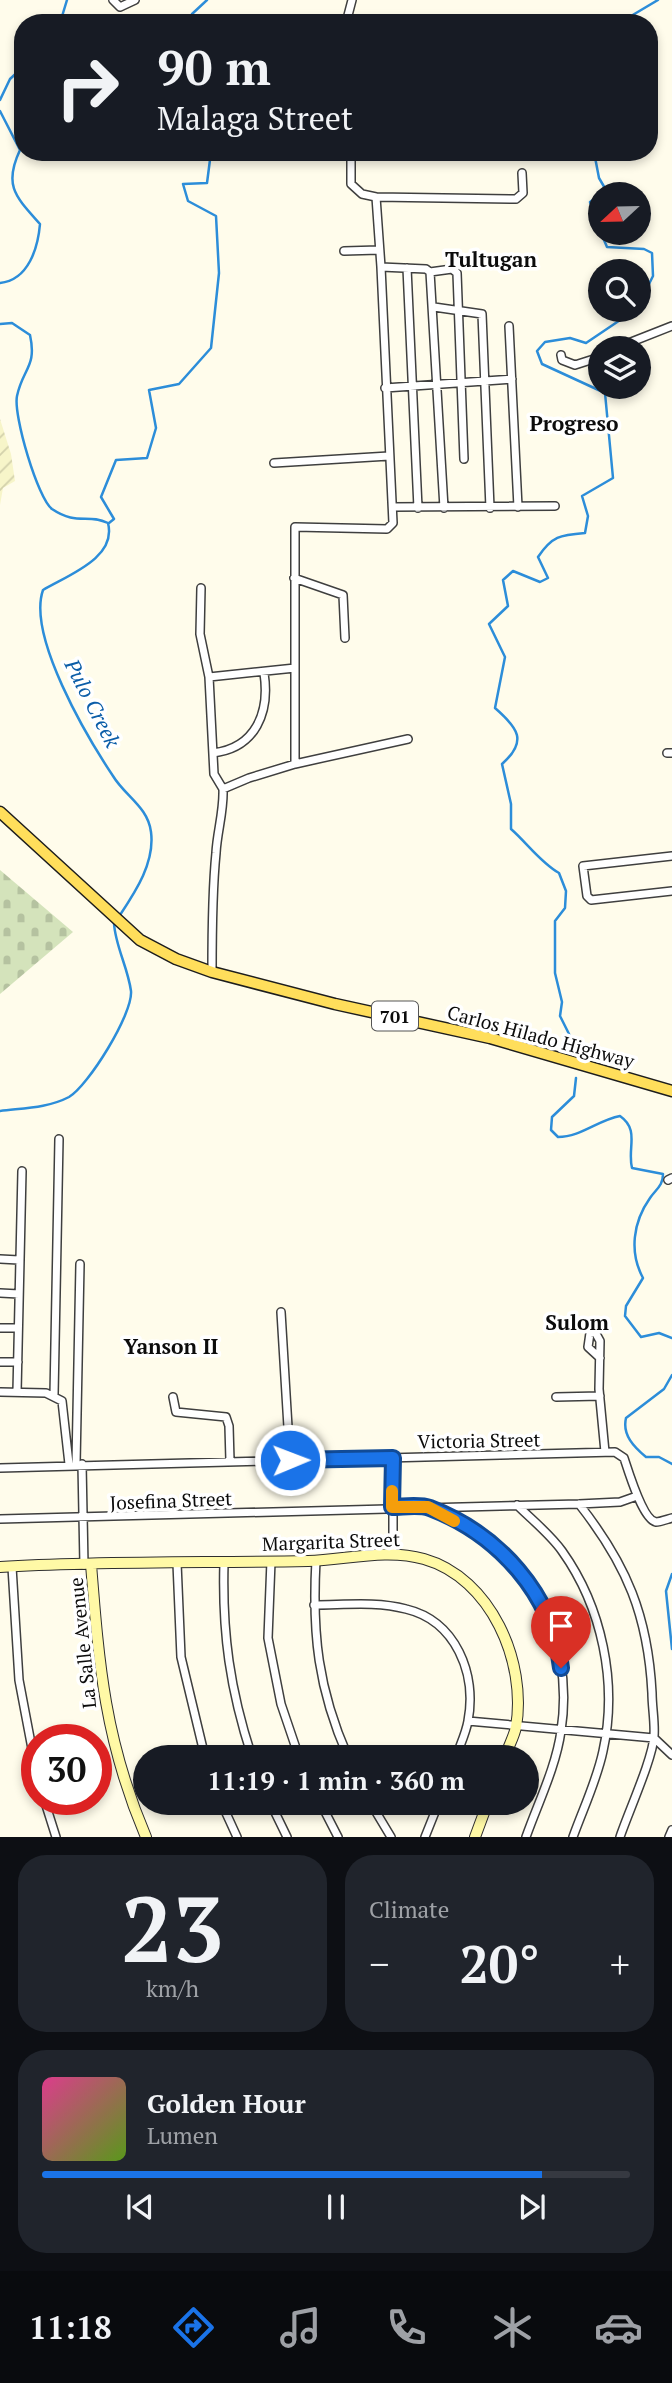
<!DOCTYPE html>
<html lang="en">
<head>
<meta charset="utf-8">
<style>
  :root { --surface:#171b24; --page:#20242c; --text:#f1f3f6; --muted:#9ea1a6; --line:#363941; --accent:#1a73e8 }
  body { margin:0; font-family:"PT Serif",serif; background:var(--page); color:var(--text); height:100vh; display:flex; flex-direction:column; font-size:26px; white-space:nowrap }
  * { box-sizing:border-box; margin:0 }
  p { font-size:23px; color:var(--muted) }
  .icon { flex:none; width:38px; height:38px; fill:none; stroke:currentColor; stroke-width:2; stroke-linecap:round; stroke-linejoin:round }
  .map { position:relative; height:1837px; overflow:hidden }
  .panel { display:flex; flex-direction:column; gap:18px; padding:18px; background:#0d0f14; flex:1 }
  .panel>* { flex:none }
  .banner { position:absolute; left:14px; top:14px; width:644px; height:147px; border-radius:28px; box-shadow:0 4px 10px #0003; background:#171b24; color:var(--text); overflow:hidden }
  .needle { width:46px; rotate:248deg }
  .tools { position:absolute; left:588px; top:182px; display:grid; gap:14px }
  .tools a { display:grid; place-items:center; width:63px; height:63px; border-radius:50%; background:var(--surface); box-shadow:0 4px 10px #0003; font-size:35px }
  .speed { position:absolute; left:21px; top:1724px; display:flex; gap:14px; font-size:35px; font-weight:700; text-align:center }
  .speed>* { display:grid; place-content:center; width:91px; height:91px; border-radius:50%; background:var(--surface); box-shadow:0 4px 10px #0003; line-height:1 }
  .speed .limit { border:10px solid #d22; background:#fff; color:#111 }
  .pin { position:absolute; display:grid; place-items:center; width:60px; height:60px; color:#fff; margin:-72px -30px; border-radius:50% 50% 50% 0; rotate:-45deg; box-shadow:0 0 7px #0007 }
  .pin .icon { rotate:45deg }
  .me { position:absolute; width:77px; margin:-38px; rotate:89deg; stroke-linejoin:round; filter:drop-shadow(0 0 5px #0008) }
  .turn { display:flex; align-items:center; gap:24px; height:147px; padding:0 28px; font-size:32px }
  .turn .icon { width:91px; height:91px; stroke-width:2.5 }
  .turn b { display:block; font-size:49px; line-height:60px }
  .big { font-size:52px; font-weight:700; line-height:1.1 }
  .panel .widget { flex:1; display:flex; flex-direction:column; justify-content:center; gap:10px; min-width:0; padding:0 24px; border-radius:28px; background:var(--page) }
  .panel .dial { align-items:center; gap:0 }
  .dial b { font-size:91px; line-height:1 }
  .song { display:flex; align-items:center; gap:21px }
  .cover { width:84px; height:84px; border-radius:10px; background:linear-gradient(135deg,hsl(330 70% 55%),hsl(90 70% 35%)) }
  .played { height:7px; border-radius:4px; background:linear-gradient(90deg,var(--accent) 85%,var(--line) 85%) }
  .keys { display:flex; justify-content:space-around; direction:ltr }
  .heat { display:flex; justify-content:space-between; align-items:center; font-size:38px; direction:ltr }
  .panel .tiles { flex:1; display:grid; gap:18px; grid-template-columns:1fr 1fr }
  .widget:last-child { grid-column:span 2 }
  .trip { position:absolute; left:133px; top:1745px; width:406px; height:70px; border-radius:35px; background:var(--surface); box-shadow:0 4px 10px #0003; font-weight:700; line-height:70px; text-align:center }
  .dock { display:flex; height:112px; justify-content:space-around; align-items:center; background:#090b0e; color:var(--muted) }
  .dock .icon { width:49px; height:49px }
  .dock .active { color:var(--accent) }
  .dock b { font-size:32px; color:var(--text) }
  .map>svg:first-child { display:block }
  .farmland { fill:url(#farmland-furrows) }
  .cemetery { fill:url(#cemetery-stones) }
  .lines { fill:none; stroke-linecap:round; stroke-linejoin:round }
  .stream { stroke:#2c8dd9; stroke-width:2.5 }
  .street-casing { stroke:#3f3f3f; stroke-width:10 }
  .secondary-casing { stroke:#2e2e2e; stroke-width:12 }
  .primary-casing { stroke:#1d1d1d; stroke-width:13 }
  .street { stroke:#fff; stroke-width:7 }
  .secondary { stroke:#fff9a6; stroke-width:10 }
  .primary { stroke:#ffde5b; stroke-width:10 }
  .route-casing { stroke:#114b97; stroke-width:18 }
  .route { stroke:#1a73e8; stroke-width:12 }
  .slow { stroke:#f59e0b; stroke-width:12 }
  .labels { text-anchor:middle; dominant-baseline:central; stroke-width:7; stroke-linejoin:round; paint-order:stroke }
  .shield { fill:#fff; stroke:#555; stroke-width:2 }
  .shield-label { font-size:18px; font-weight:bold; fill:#0c0c0c }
  .street-label { font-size:19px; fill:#0c0c0c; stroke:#fff }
  .neighbourhood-label { font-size:21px; font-weight:bold; fill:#0c0c0c; stroke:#fff }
  .water-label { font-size:21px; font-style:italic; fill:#0b5da8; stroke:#fff }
</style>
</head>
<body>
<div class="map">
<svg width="672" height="1837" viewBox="0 0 672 1837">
  <defs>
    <pattern id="farmland-furrows" width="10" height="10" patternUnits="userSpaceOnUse" patternTransform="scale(1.75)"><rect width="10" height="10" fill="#f7f5c9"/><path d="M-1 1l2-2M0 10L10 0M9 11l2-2" fill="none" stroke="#d3d1ab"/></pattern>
    <pattern id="cemetery-stones" width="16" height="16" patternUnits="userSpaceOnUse" patternTransform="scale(1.75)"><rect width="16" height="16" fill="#d4e3bb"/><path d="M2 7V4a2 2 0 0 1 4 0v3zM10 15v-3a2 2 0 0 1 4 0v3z" fill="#b5c2a0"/></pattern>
  </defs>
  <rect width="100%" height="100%" fill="#fffceb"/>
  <!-- farmland -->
  <path class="farmland" d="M0,419L11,454L15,481L3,488L0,505Z"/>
  <!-- cemetery -->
  <path class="cemetery" d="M0,870L73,932L0,994Z"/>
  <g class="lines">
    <!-- stream -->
    <path class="stream" d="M60,23L67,0
      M193,23L192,14L207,0
      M632,23L631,16L658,0
      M0,100L10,79L23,67
      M0,111L20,150C3,186 16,197 40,224C38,247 29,280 0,283
      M594,152L599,178L606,190L601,194
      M600,195L590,202L600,232
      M601,233L607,247L644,249L652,253L653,276L639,304
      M0,324L12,323L30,335C37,367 23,368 17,396C13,415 38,499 52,509C77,526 88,513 108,523C117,558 68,575 43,590C27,636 87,737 113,776C125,796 148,807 151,832C155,862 136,891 120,915
      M109,523L114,519L101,497L116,460L147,458L156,428L149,390L179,384L211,348L219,273L216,216L188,201L183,184L207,183L211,152
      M575,1053L574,1044L560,1016L562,1002L555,973V921L565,908L566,891L559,873C541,863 527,843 511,829V804L502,764C528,741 518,728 495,708L505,657L489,624L508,606L503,580L513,571L540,582L548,578L538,557C552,536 560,535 585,533L588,516L582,496L613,478L605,393L542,364L537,351L545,342L570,338L586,343L635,310
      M576,1078L574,1096L552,1117L551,1130L558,1137C581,1137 598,1120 620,1116C640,1130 627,1148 632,1168L663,1174C663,1186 656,1189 650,1198C633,1222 629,1252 643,1278L626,1306L625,1316L641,1337L659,1333L672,1338
      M0,1111C23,1108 48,1108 69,1097C88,1086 133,1014 131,991C128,968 115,945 114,923
      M672,1375L664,1389L626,1418C622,1435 634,1447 646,1457H659L672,1464
      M672,1574L666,1591L672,1649"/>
    <!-- street casing -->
    <g class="street-casing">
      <path id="street" d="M113,0L120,7L135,0
        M346,23L352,0
        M351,152V184L362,194L376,197
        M344,251L379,250
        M381,267L376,197L516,199L523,193L522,173
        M407,268L418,508
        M430,272L452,269L457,273L464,459
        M434,307L482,314L490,508
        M509,326L518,507
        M616,348L672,326
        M561,355L562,360L575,365L600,357
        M385,388L512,379
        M274,463L389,456
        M393,507L555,506
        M294,578L343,595L345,638
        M201,588L200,634L209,677L214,774L223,789L249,778L295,764V527L387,529L393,523L381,267L426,269L430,272L444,508
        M209,677L295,668
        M213,753C256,748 270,712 264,673
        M667,753H672
        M295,764L408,739
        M672,856L583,866L587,896L591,900L672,891
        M212,972C212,932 212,893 216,853C217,832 224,811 223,789
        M668,1180L672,1178
        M0,1259L19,1260
        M0,1293L19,1294
        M281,1312L290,1460
        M0,1328H18
        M600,1358L588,1347L590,1333L595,1332L600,1341L599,1389L605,1452
        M0,1362H18
        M0,1392L46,1393L62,1401L69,1464
        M17,1392L22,1171
        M54,1395L59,1139
        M173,1397L176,1412L226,1417L229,1426L230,1461
        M556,1397L600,1396
        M393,1458V1554
        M76,1464L80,1264
        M82,1464L84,1565
        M0,1468L615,1452L624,1458C628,1470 643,1520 656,1522C660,1522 668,1519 672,1518
        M579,1504C627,1565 648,1616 652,1693C652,1707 655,1722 654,1736C653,1758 628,1813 620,1837
        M517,1505C531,1519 550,1534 562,1551C602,1607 618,1683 603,1751C597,1780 583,1809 573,1837
        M428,1507C447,1517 467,1526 484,1538C546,1578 572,1660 561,1731C556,1767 538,1803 526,1837
        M0,1519L579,1504L620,1502L637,1496
        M316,1560C312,1634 318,1689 348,1757
        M271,1561L268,1638L281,1704L299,1757
        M177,1563L181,1657L205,1757
        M224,1563C222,1633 230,1690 252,1757
        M12,1567L19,1680L37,1775
        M314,1605C344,1605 376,1601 406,1609C456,1621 477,1674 468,1721C466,1733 460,1745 456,1757
        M468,1721L654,1738
        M654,1738L672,1755
        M44,1799L56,1837
        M221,1802L237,1837
        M270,1802L287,1837
        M320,1802L338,1837
        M370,1802L391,1837
        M425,1837L439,1802
        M669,1837L672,1830"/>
    </g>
    <!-- secondary casing -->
    <g class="secondary-casing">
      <path id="secondary" d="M91,1564C99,1666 105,1741 146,1837
        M0,1567C102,1561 205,1563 308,1561C346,1560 386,1548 424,1559C491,1578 527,1662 516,1727C514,1737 508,1747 505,1757
        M475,1837L488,1802"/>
    </g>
    <!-- primary casing -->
    <g class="primary-casing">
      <path id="primary" d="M0,812L140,940L176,959L212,972L335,1004L490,1038L672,1091"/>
    </g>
    <!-- street -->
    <use href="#street" class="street"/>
    <!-- secondary -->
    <use href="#secondary" class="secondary"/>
    <!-- primary -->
    <use href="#primary" class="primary"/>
  </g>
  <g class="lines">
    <!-- route casing -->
    <g class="route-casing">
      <path id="route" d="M290,1460L393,1458L392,1507C403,1507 419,1504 430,1508C498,1534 553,1594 561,1668"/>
    </g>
    <!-- route -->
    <use href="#route" class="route"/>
    <!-- slow -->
    <path class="slow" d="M392,1491V1507H428L454,1521"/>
  </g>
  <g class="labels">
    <!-- shield labels -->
    <rect class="shield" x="372" y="1001.5" width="46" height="29" rx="5"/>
    <g class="shield-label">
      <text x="395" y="1016">701</text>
    </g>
    <!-- street labels -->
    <g class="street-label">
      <text transform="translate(541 1036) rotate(15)">Carlos Hilado Highway</text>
      <text transform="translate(479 1440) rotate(-1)">Victoria Street</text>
      <text transform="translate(171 1500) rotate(-2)">Josefina Street</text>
      <text transform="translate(331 1541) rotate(-2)">Margarita Street</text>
      <text transform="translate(82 1643) rotate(-96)">La Salle Avenue</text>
    </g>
    <!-- neighbourhood labels -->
    <g class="neighbourhood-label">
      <text x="491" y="259">Tultugan</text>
      <text x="574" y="423">Progreso</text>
      <text x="577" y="1322">Sulom</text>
      <text x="171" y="1346">Yanson II</text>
    </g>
    <!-- water labels -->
    <g class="water-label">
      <text transform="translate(93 703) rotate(63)">Pulo Creek</text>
    </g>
  </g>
</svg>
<div class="tools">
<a><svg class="needle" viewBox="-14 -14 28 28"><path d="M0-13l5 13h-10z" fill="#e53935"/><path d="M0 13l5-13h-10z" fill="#9ea1a6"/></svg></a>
<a><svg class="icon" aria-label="search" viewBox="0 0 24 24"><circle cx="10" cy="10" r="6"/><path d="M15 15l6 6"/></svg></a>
<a><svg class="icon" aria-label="layers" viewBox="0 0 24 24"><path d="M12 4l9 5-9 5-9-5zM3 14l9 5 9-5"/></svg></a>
</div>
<div class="speed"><div class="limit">30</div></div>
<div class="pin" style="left:561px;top:1668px;background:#d93025"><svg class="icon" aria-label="arrive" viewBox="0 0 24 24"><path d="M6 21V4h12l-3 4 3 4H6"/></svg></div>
<svg class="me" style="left:290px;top:1460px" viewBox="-20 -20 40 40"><circle r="17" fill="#1a73e8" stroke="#fff" stroke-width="3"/><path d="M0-11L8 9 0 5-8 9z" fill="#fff"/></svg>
<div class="trip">11:19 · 1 min · 360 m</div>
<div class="banner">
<div class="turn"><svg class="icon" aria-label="right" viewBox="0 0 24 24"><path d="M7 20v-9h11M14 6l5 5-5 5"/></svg><div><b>90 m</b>Malaga Street</div></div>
</div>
</div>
<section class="panel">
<div class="tiles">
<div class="widget dial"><b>23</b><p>km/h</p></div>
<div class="widget"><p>Climate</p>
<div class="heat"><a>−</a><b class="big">20°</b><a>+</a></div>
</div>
<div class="widget">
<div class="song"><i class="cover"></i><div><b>Golden Hour</b><p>Lumen</p></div></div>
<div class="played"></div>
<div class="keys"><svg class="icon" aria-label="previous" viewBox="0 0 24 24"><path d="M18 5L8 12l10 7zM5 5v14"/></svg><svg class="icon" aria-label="pause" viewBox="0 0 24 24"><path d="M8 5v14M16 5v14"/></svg><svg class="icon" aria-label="next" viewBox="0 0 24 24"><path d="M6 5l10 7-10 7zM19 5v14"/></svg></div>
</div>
</div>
</section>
<nav class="dock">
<b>11:18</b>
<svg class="icon active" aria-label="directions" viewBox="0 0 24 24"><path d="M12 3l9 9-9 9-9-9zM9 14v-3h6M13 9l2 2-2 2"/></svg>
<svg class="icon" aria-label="music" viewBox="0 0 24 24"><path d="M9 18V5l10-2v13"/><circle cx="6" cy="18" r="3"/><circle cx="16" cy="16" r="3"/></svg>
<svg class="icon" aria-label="phone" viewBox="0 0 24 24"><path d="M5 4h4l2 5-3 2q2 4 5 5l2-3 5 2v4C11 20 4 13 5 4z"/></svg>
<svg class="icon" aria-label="climate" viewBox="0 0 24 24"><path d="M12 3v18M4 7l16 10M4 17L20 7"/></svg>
<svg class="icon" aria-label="car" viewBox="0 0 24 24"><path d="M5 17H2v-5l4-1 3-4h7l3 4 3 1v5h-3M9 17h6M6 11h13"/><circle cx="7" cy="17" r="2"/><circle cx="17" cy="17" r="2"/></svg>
</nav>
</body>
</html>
